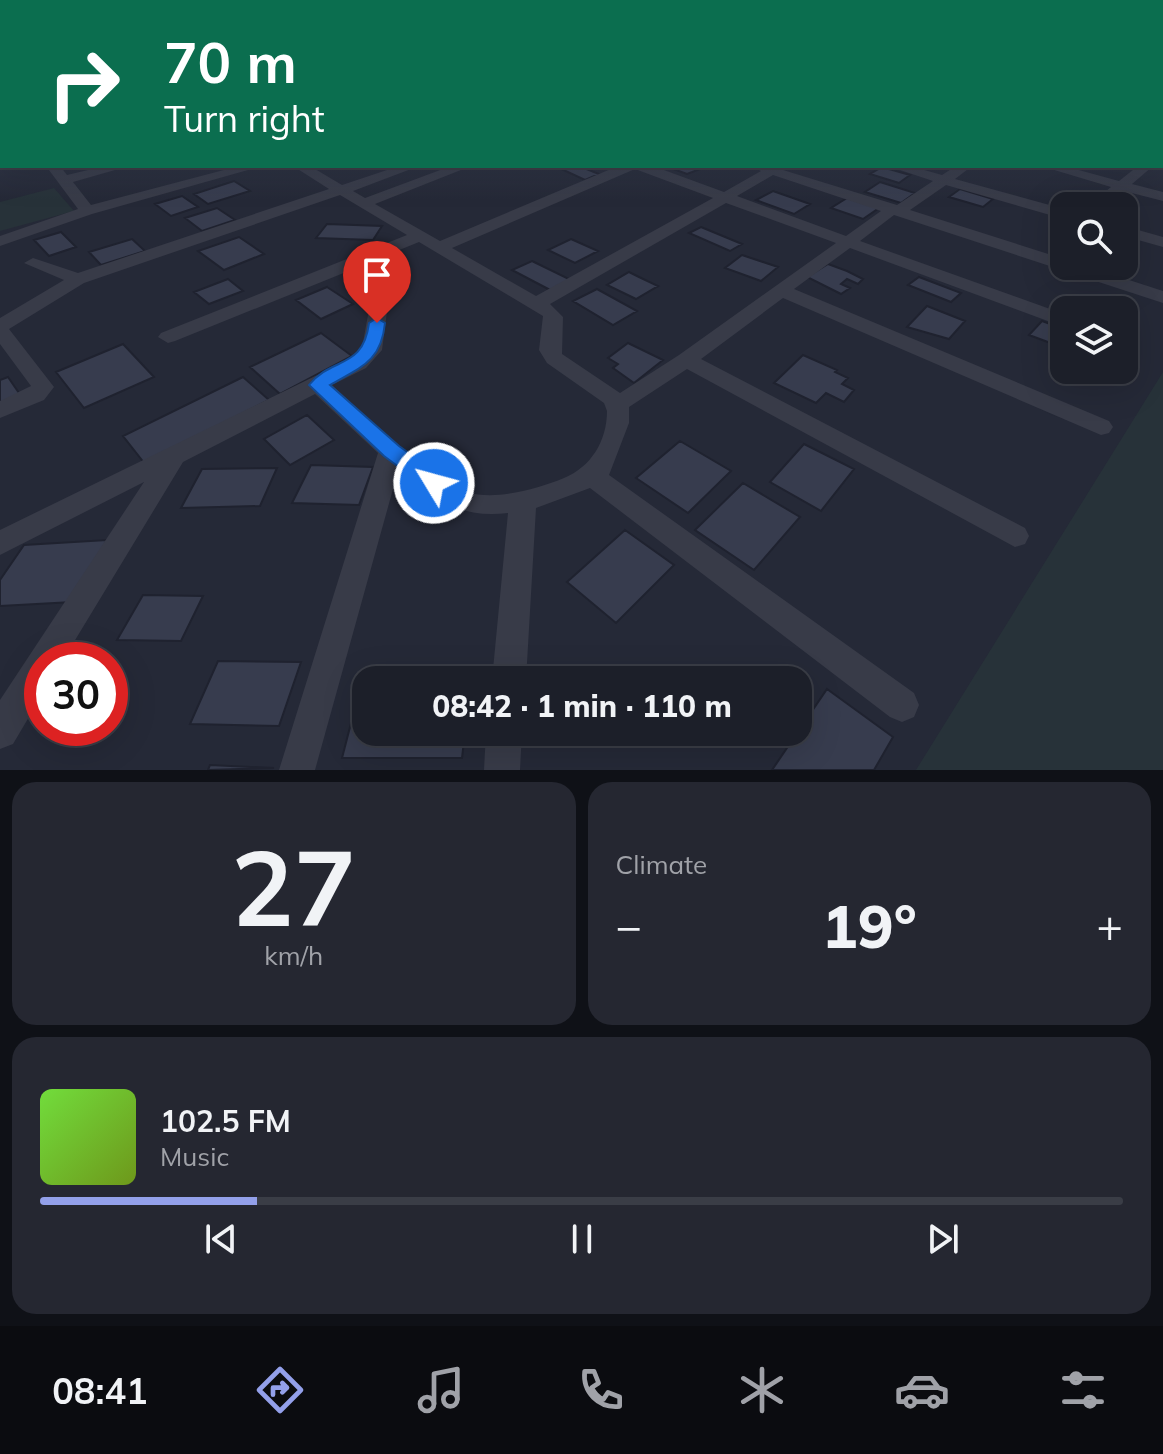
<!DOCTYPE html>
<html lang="en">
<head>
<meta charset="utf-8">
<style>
  :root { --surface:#1c1f29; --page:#252731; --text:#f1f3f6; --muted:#a0a2a8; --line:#3a3d46; --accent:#93a0ea }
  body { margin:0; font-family:Mulish,sans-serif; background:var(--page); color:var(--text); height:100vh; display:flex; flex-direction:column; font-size:30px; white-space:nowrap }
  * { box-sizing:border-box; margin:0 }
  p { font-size:26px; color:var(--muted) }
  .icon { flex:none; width:44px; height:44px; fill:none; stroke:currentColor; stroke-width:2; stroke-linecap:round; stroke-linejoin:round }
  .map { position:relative; height:770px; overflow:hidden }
  .side { display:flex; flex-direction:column; gap:12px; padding:12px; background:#0f1117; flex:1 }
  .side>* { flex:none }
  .banner { position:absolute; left:0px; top:0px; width:1164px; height:168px; box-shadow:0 8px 32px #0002,0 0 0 2px var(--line); background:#0b6e4f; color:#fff; overflow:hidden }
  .controls { position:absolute; left:1050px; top:192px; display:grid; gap:16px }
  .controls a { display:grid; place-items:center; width:88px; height:88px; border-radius:16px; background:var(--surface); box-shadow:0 8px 32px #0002,0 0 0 2px var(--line); font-size:40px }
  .speed { position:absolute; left:24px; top:642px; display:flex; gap:16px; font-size:40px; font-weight:700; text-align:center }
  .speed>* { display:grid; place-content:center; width:104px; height:104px; border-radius:50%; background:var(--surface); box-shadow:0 8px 32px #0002,0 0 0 2px var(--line); line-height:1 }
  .speed .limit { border:12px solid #d22; background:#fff; color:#111 }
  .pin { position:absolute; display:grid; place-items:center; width:68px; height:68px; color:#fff; margin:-82px -34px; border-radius:50% 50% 50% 0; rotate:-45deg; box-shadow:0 0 8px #0007 }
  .pin .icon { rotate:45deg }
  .me { position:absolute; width:88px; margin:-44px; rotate:307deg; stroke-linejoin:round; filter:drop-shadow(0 0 6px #0008) }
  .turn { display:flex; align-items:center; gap:28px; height:168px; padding:0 32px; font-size:36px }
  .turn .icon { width:104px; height:104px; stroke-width:2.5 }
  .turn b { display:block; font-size:56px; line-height:68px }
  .big { font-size:60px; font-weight:800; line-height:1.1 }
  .side .widget { flex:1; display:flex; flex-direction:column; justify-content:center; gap:12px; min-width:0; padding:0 28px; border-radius:24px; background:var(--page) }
  .side .dial { align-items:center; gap:0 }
  .dial b { font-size:104px; line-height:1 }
  .song { display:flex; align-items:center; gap:24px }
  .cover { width:96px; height:96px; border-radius:12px; background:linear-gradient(135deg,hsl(100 70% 55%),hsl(80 70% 35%)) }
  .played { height:8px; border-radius:4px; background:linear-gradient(90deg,var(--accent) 20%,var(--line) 20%) }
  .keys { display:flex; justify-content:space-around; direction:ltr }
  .heat { display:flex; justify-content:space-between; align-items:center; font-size:44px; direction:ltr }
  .side .tiles { flex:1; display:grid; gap:12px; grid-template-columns:1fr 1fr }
  .widget:last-child { grid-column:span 2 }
  .trip { position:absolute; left:352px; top:666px; width:460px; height:80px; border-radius:24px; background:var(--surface); box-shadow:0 8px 32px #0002,0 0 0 2px var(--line); font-weight:800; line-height:80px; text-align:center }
  .tab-bar { display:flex; height:128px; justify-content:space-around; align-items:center; background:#0b0c10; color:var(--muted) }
  .tab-bar .icon { width:56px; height:56px }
  .tab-bar .on { color:var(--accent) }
  .tab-bar b { font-size:36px; color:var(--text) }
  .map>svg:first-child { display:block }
  .green { fill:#273239 }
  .building { fill:#373c4e; stroke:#1f222f; stroke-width:2 }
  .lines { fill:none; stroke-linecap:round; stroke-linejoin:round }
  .minor { fill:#383b48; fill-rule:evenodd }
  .route { fill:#1a73e8; stroke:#114b97; stroke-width:2 }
</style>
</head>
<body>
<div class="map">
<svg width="1163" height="770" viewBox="0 0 1163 770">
  <rect width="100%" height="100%" fill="#252937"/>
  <!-- green -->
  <path class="green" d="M54,188L74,211L0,231V202Z
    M1163,372V770H916Z"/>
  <!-- building -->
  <path class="building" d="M579,166L599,174L585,180L557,167Z
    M665,166H698L703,168L687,174Z
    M882,167L910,175L899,183L870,174Z
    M234,181L250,191L208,204L194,194Z
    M880,182L915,193L901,203L865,192Z
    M960,189L993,199L983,207L949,197Z
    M773,191L810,204L794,214L756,200Z
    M182,196L198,207L171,216L155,204Z
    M847,198L879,208L863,219L831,208Z
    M217,208L235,220L202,231L185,218Z
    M327,224L382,226L373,240L316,238Z
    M701,227L742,244L730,251L689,233Z
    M61,232L76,247L49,256L34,240Z
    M239,237L264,254L224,270L198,251Z
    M132,239L145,251L101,265L89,252Z
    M571,239L598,251L575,263L548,250Z
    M742,255L778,267L761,281L725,268Z
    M532,261L571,280L552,291L512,270Z
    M828,264L847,271L863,279L858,284L847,279L841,284L850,288L841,294L807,277Z
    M629,272L639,277L658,286L636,299L607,285Z
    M919,277L961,293L951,302L908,285Z
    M228,279L243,291L209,304L194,292Z
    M327,287L353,304L321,319L296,300Z
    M597,289L637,311L613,325L573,301Z
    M927,306L965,321L949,339L907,327Z
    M1042,321L1064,329V348L1029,335Z
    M321,333L352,356L280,394L250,367Z
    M628,343L663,360L634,383L613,368L618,364L608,358Z
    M123,344L154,377L84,408L56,372Z
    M803,355L837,370L835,372L848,378L842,384L854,390L844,402L826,393L816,403L774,383Z
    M8,377L21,396L0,405V380Z
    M243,377L269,400L145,464L123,436Z
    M307,415L334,440L290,465L264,439Z
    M680,441L731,471L688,513L636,478Z
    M804,444L854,469L821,511L770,482Z
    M311,465L373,467L359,505L292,503Z
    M277,468L260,506L181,508L202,469Z
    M743,483L800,517L754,570L695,530Z
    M625,530L674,565L616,623L567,582Z
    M107,540L73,602L0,606V580L24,545Z
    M143,595L203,596L181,641L117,640Z
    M218,661L301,662L279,726L190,724Z
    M365,669H473L472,680H366V732H465L462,758H342Z
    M827,689L893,737L874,770H772Z
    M210,765L274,768L208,770Z"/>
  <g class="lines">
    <!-- minor -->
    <path class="minor" d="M0,109H2V116H0Z
      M0,143H2V151H0Z
      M1163,149V158H1162V149Z
      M46,166H60L67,175L105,166H129L73,182L91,205L239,166H262L92,214L0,246V236L78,209Z
      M293,166H310L342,185L399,166H419L353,191L365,198L451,166H471L375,204L440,241L618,166H653L724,192L761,171L751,166H787L783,170L897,205L933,181L888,166H910L942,175L956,166H972L955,179L1064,209V219L946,185L910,210L1064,259V266H1086L1163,291V303L894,215L860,241L1064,314V327L850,248L794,289L1109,421L1113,427L1109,433L1101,435L783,298L701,359L1025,528L1029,536L1025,544L1015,547L687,369L629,407V423L609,475L914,693L919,705L914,717L902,722L890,717L590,488L536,508L526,680H492L508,513C463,519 432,500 398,471L315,770H279L378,453L315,394L183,462L63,660H42V695L13,744L0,749V700L144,482L0,555V530L352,358L362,348L370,304L351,270L175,341L168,343L158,337L161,333L407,235L340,195L84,283L9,329L54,387L44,400L0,418V401L31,386L0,344V318L64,280L24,263L33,258L78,273L329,189ZM635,169L713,198L536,296L452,248ZM773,175L881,211L846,236L737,196ZM726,203L836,243L679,355L620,393L562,354L563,317L550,304ZM419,242L543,316L539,350L547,363L604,403L607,411C607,441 591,467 564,478C537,489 495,501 467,492C427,479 365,415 332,385L366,368L382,350L388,304L365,264Z
      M1041,166H1064L1119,181L1138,166H1153L1132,184L1163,192V201L1124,191L1105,206H1088L1111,187Z
      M1124,226L1163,237V247L1124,236Z
      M486,732H522L520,770H484Z"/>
  </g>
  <!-- sky -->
  <linearGradient id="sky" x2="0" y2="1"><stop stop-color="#14171e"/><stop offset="0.46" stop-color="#40495e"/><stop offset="1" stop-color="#40495e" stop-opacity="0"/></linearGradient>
  <rect width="1163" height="199" fill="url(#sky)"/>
  <!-- route -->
  <path class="route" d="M377,318L385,323C381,362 361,367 330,385L399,446L442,477L445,483L442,488H427L384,456L309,385C332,356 363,370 369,323Z"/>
</svg>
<div class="controls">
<a><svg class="icon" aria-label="search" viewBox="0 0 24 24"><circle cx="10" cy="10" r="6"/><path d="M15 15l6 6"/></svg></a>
<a><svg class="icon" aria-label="layers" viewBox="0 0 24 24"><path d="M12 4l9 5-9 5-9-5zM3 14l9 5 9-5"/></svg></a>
</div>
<div class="speed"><div class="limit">30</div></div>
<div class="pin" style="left:377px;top:323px;background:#d93025"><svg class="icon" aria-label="arrive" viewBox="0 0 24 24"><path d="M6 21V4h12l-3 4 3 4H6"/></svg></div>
<svg class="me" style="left:434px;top:483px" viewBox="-20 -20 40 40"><circle r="17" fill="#1a73e8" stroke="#fff" stroke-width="3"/><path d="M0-11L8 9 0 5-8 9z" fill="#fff"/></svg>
<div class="trip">08:42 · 1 min · 110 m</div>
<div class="banner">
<div class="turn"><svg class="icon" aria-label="right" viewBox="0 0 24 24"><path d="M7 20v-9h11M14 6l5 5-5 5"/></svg><div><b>70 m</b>Turn right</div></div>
</div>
</div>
<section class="side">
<div class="tiles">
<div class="widget dial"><b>27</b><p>km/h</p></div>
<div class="widget"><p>Climate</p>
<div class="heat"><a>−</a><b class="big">19°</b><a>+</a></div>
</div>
<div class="widget">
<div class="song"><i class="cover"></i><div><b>102.5 FM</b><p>Music</p></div></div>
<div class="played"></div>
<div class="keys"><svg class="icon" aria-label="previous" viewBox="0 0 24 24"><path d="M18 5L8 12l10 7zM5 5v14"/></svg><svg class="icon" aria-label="pause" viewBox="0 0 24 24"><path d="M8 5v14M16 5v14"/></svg><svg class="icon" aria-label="next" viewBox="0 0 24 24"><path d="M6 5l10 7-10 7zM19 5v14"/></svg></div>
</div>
</div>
</section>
<nav class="tab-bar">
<b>08:41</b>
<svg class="icon on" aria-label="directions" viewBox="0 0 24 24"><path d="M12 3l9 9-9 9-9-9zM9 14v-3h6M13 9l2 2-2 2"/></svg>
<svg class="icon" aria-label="music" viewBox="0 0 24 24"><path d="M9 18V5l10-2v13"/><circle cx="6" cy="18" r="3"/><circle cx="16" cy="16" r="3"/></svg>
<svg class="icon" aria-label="phone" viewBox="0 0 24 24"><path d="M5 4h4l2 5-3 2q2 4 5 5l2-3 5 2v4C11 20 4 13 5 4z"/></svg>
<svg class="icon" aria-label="climate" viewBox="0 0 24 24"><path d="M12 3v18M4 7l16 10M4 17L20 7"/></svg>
<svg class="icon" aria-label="car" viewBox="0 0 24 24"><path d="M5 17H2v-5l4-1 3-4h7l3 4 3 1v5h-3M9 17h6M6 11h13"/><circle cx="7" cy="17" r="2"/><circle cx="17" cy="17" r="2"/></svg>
<svg class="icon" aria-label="filters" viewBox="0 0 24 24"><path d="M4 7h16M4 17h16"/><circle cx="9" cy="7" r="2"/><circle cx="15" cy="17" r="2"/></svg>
</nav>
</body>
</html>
